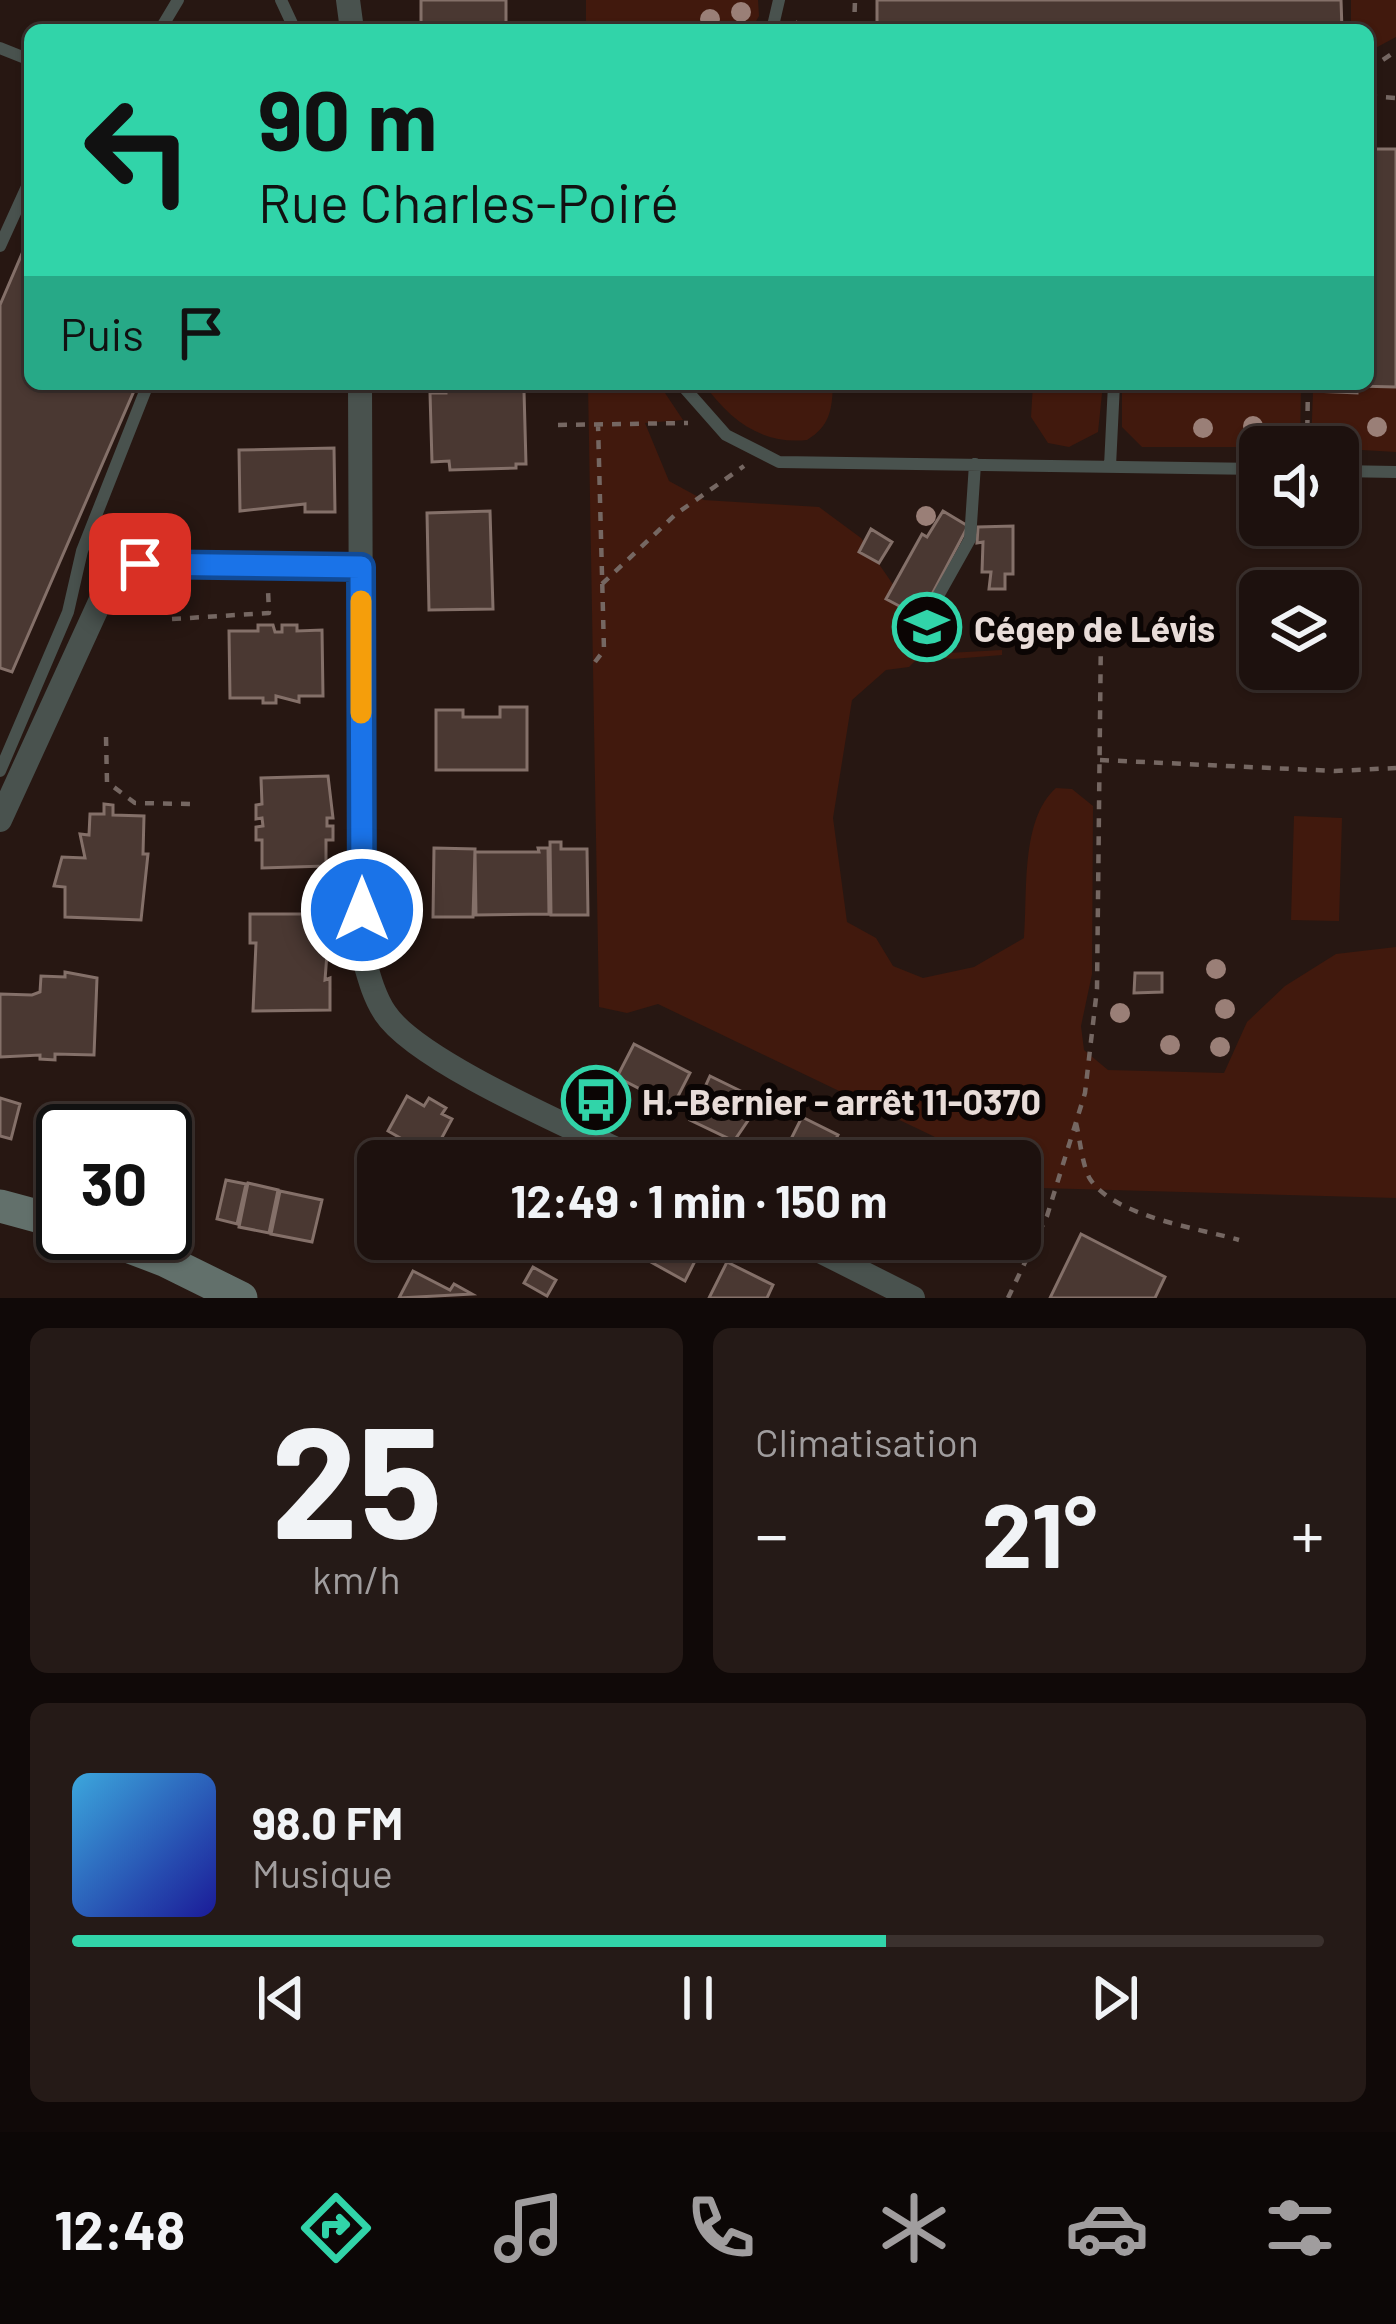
<!DOCTYPE html>
<html lang="fr">
<head>
<meta charset="utf-8">
<style>
  :root { --surface:#1d110e; --page:#251a17; --text:#f1f3f6; --muted:#a09d9e; --line:#3b312e; --accent:#31d4a9 }
  body { margin:0; font-family:Barlow,sans-serif; background:var(--page); color:var(--text); height:100vh; display:flex; flex-direction:column; font-size:45px; white-space:nowrap }
  * { box-sizing:border-box; margin:0 }
  p { font-size:39px; color:var(--muted) }
  .icon { flex:none; width:66px; height:66px; fill:none; stroke:currentColor; stroke-width:2; stroke-linecap:round; stroke-linejoin:round }
  .map { position:relative; height:1298px; overflow:hidden }
  .details { display:flex; flex-direction:column; gap:30px; padding:30px; background:#100908; flex:1 }
  .details>* { flex:none }
  .banner { position:absolute; left:24px; top:24px; width:1350px; height:366px; border-radius:18px; box-shadow:0 3px 9px #0004,0 0 0 3px var(--line); background:#31d4a9; color:#111; overflow:hidden }
  .buttons { position:absolute; left:1239px; top:426px; display:grid; gap:24px }
  .buttons a { display:grid; place-items:center; width:120px; height:120px; border-radius:18px; background:var(--surface); box-shadow:0 3px 9px #0004,0 0 0 3px var(--line); font-size:60px }
  .speed { position:absolute; left:36px; top:1104px; display:flex; gap:24px; font-size:60px; font-weight:700; text-align:center }
  .speed>* { display:grid; place-content:center; width:156px; height:156px; border-radius:50%; background:var(--surface); box-shadow:0 3px 9px #0004,0 0 0 3px var(--line); line-height:1 }
  .speed .limit { border:6px solid #111; border-radius:18px; background:#fff; color:#111 }
  .pin { position:absolute; display:grid; place-items:center; width:102px; height:102px; color:#fff; margin:-51px; border-radius:24px; box-shadow:0 6px 18px #0006 }
  .me { position:absolute; width:132px; margin:-66px; rotate:0deg; stroke-linejoin:round; filter:drop-shadow(0 0 9px #0008) }
  .turn { display:flex; align-items:center; gap:42px; height:252px; padding:0 36px; font-size:54px }
  .turn .icon { width:156px; height:156px; stroke-width:2.5 }
  .turn b { display:block; font-size:84px; line-height:102px }
  .then { display:flex; align-items:center; height:114px; padding:0 36px; background:#0003; gap:24px; font-size:45px }
  .big { font-size:90px; font-weight:700; line-height:1.1 }
  .details .card { flex:1; display:flex; flex-direction:column; justify-content:center; gap:18px; min-width:0; padding:0 42px; border-radius:18px; background:var(--page) }
  .details .dial { align-items:center; gap:0 }
  .dial b { font-size:156px; line-height:1 }
  .song { display:flex; align-items:center; gap:36px }
  .cover { width:144px; height:144px; border-radius:18px; background:linear-gradient(135deg,hsl(200 70% 55%),hsl(240 70% 35%)) }
  .played { height:12px; border-radius:6px; background:linear-gradient(90deg,var(--accent) 65%,var(--line) 65%) }
  .keys { display:flex; justify-content:space-around; direction:ltr }
  .heat { display:flex; justify-content:space-between; align-items:center; font-size:66px; direction:ltr }
  .details .tiles { flex:1; display:grid; gap:30px; grid-template-columns:1fr 1fr }
  .card:last-child { grid-column:span 2 }
  .trip { position:absolute; left:357px; top:1140px; width:684px; height:120px; border-radius:18px; background:var(--surface); box-shadow:0 3px 9px #0004,0 0 0 3px var(--line); font-weight:700; line-height:120px; text-align:center }
  .menu { display:flex; height:192px; justify-content:space-around; align-items:center; background:#0c0706; color:var(--muted) }
  .menu .icon { width:84px; height:84px }
  .menu .current { color:var(--accent) }
  .menu b { font-size:54px; color:var(--text) }
  .map>svg:first-child { display:block }
  .green { fill:#41190d }
  .building { fill:#4a3832; stroke:#847069; stroke-width:3 }
  .lines { fill:none; stroke-linecap:round; stroke-linejoin:round }
  .path { stroke:#756762; stroke-width:4.5; stroke-dasharray:9 9; stroke-linecap:butt }
  .lane { stroke:#49524e; stroke-width:12 }
  .street { stroke:#49524e; stroke-width:24 }
  .secondary { stroke:#62706b; stroke-width:33 }
  .tree { fill:#9a7f77 }
  .route-casing { stroke:#114b97; stroke-width:30 }
  .route { stroke:#1a73e8; stroke-width:21 }
  .slow { stroke:#f59e0b; stroke-width:21 }
  .labels { text-anchor:middle; dominant-baseline:central; stroke-width:12; stroke-linejoin:round; paint-order:stroke }
  .poi-label { font-size:36px; font-weight:bold; fill:#e8dcd8; stroke:#0b0504; text-anchor:start }
</style>
</head>
<body>
<div class="map">
<svg width="1396" height="1298" viewBox="0 0 1396 1298">
  <rect width="100%" height="100%" fill="#271712"/>
  <!-- green -->
  <path class="green" d="M586,0H758L759,16L751,30H586Z
    M1351,0H1396V37L1368,52V30H1351Z
    M588,384H659L683,420L645,423L669,481L704,500L819,507L861,538L923,628L922,642L948,653L1002,650V655L952,659L921,655L909,667L886,670L852,700L833,818L847,922L876,938L893,966L923,978L974,967L1024,938C1028,893 1020,820 1056,788L1072,789L1093,806L1092,974L1081,1026L1084,1050L1108,1070L1224,1073L1247,1022L1285,986L1336,954L1396,947V1198L1041,1188L1020,1178V1161H985L658,1004L627,1013L599,1007Z
    M704,384H833C832,410 830,426 807,440C761,445 729,419 704,384Z
    M1033,384H1103L1098,432L1069,447L1048,443L1031,417Z
    M1122,384L1301,385L1300,447H1142L1122,427Z
    M1357,386L1396,387V452L1311,447L1313,391L1356,393Z
    M1294,816L1342,818L1339,921L1291,920Z"/>
  <!-- building -->
  <path class="building" d="M421,0H506V30H421Z
    M877,0H1341L1342,30H877Z
    M1368,149H1396V387L1357,386V393L1313,391L1308,385L1231,384H1368Z
    M30,235V384H137L12,672L0,668V305Z
    M446,384H512V391H524L526,464H516V468L450,470L449,461L432,462L430,393H446Z
    M334,448L335,512H305V504L240,511L239,450Z
    M490,511L493,609L429,610L427,513Z
    M943,511L968,526L920,617L886,599L922,534L927,537Z
    M1013,526V574H1005V589H989L991,572H982L983,542L977,543L978,527Z
    M871,529L892,542L879,563L859,552Z
    M258,625H273L275,632H282V625H297V631L322,630L323,696H299V702L276,696V703H263V698H230L229,631H258Z
    M500,707H527V770H436V710H463V717H500Z
    M328,776L333,818H327V826H333V840H326V866L262,868V840H256V827L263,826L262,818L256,819V805L262,804L261,778Z
    M104,804L113,805V815L144,816L143,854H148L141,920L65,917V887L54,886L62,857L85,858L80,834L89,835L90,814H104Z
    M550,842H561V849H587L588,915H551Z
    M434,848L475,849L473,917H433Z
    M538,848H548L549,914L476,915L475,852H539Z
    M250,914H330L325,980L330,978V1010L253,1011L256,943H250Z
    M65,972L97,978L94,1055L55,1054V1060L40,1059V1055L0,1057V994L32,995L40,992L41,976L65,977Z
    M1135,973H1162V992L1134,993Z
    M634,1044L690,1073L673,1106L617,1077Z
    M710,1076L755,1098L749,1119L734,1141L690,1120Z
    M407,1096L424,1106L429,1098L446,1108L442,1114L452,1119L432,1156L388,1131Z
    M0,1098L20,1104L11,1139L0,1136Z
    M59,1109L84,1118L88,1109L126,1123L125,1131H63V1154L45,1147Z
    M802,1117L838,1135L825,1161H780Z
    M492,1145L516,1157L518,1151L538,1161H484Z
    M226,1180L246,1184L237,1224L217,1219Z
    M248,1183L278,1190L269,1233L239,1227Z
    M280,1191L322,1200L312,1242L271,1234Z
    M1081,1234L1165,1277L1155,1298H1050Z
    M649,1239H685L702,1247L685,1281L640,1256Z
    M727,1262L773,1285L767,1298H709Z
    M533,1267L556,1280L547,1296L524,1283Z
    M413,1271L450,1290L454,1284L472,1294L399,1298Z"/>
  <g class="lines">
    <!-- path -->
    <path class="path" d="M795,22L805,30
      M854,30L855,0
      M1368,70L1396,51
      M1368,96L1396,98
      M244,384L248,391
      M558,425L688,423
      M1307,447L1308,385
      M602,584L676,514L744,466
      M172,619L269,613L268,590
      M595,662L604,650L598,424
      M106,737L107,782L135,803L190,804
      M1100,760L1335,771L1396,768
      M1076,1123C1080,1139 1082,1165 1090,1179C1115,1217 1198,1228 1239,1240
      M1008,1298L1047,1216L1085,1093L1097,989L1101,630"/>
    <!-- lane -->
    <path class="lane" d="M281,0L295,30
      M160,30L178,0
      M772,30L779,0
      M0,48L30,60
      M0,246L30,180
      M681,384L726,435L779,462L1260,469
      M1110,466L1114,384
      M1338,471L1396,472
      M924,621L970,539L975,464
      M0,771L68,612L82,551L148,384"/>
    <!-- street -->
    <path class="street" d="M348,0L352,30
      M360,384L362,952C368,973 373,995 385,1013C418,1063 581,1131 641,1161
      M0,820L104,593L120,571L140,564L361,567
      M796,1239L913,1298"/>
    <!-- secondary -->
    <path class="secondary" d="M0,1206L63,1223
      M93,1233L164,1260L241,1298"/>
  </g>
  <!-- trees -->
  <g class="tree">
    <circle cx="741" cy="12" r="10"/>
    <circle cx="710" cy="19" r="10"/>
    <circle cx="1253" cy="426" r="10"/>
    <circle cx="1377" cy="427" r="10"/>
    <circle cx="1203" cy="428" r="10"/>
    <circle cx="926" cy="516" r="10"/>
    <circle cx="1216" cy="969" r="10"/>
    <circle cx="1225" cy="1009" r="10"/>
    <circle cx="1120" cy="1013" r="10"/>
    <circle cx="1170" cy="1045" r="10"/>
    <circle cx="1220" cy="1047" r="10"/>
  </g>
  <g class="lines">
    <!-- route casing -->
    <g class="route-casing">
      <path id="route" d="M140,564L361,567L362,910"/>
    </g>
    <!-- route -->
    <use href="#route" class="route"/>
    <!-- slow -->
    <path class="slow" d="M361,601V713"/>
  </g>
  <!-- icons -->
  <defs>
    <g id="university-ring" transform="scale(3.45)"><circle r="9.5" fill="#0b0504" stroke="#31d4a9" stroke-width="1.5"/><path d="M0-5L7-2L0 1L-7-2ZM-4 1L0 2.5L4 1V4Q0 6-4 4Z" fill="#31d4a9"/></g>
    <g id="bus-ring" transform="scale(3.45)"><circle r="9.5" fill="#0b0504" stroke="#31d4a9" stroke-width="1.5"/><path d="M-5-6H5V4H4V6H2V4H-2V6H-4V4H-5ZM-3.5-4V0h7V-4ZM-3.5 1.2v1.5H-2V1.2ZM2 1.2v1.5H3.5V1.2Z" fill="#31d4a9"/></g>
  </defs>
  <g fill-rule="evenodd">
    <use href="#university-ring" x="927" y="627"/>
    <use href="#bus-ring" x="596" y="1100"/>
  </g>
  <g class="labels">
    <!-- poi labels -->
    <g class="poi-label">
      <text x="974" y="627">Cégep de Lévis</text>
      <text x="642" y="1100">H.-Bernier - arrêt 11-0370</text>
    </g>
  </g>
</svg>
<div class="buttons">
<a><svg class="icon" aria-label="sound" viewBox="0 0 24 24"><path d="M4 9h4l5-4v14l-5-4H4zM17 9q2 3 0 6"/></svg></a>
<a><svg class="icon" aria-label="layers" viewBox="0 0 24 24"><path d="M12 4l9 5-9 5-9-5zM3 14l9 5 9-5"/></svg></a>
</div>
<div class="speed"><div class="limit">30</div></div>
<div class="pin" style="left:140px;top:564px;background:#d93025"><svg class="icon" aria-label="arrive" viewBox="0 0 24 24"><path d="M6 21V4h12l-3 4 3 4H6"/></svg></div>
<svg class="me" style="left:362px;top:910px" viewBox="-20 -20 40 40"><circle r="17" fill="#1a73e8" stroke="#fff" stroke-width="3"/><path d="M0-11L8 9 0 5-8 9z" fill="#fff"/></svg>
<div class="trip">12:49 · 1 min · 150 m</div>
<div class="banner">
<div class="turn"><svg class="icon" aria-label="left" viewBox="0 0 24 24"><path d="M17 20v-9H6M10 6l-5 5 5 5"/></svg><div><b>90 m</b>Rue Charles-Poiré</div></div>
<div class="then">Puis<svg class="icon" aria-label="arrive" viewBox="0 0 24 24"><path d="M6 21V4h12l-3 4 3 4H6"/></svg></div>
</div>
</div>
<section class="details">
<div class="tiles">
<div class="card dial"><b>25</b><p>km/h</p></div>
<div class="card"><p>Climatisation</p>
<div class="heat"><a>−</a><b class="big">21°</b><a>+</a></div>
</div>
<div class="card">
<div class="song"><i class="cover"></i><div><b>98.0 FM</b><p>Musique</p></div></div>
<div class="played"></div>
<div class="keys"><svg class="icon" aria-label="previous" viewBox="0 0 24 24"><path d="M18 5L8 12l10 7zM5 5v14"/></svg><svg class="icon" aria-label="pause" viewBox="0 0 24 24"><path d="M8 5v14M16 5v14"/></svg><svg class="icon" aria-label="next" viewBox="0 0 24 24"><path d="M6 5l10 7-10 7zM19 5v14"/></svg></div>
</div>
</div>
</section>
<nav class="menu">
<b>12:48</b>
<svg class="icon current" aria-label="directions" viewBox="0 0 24 24"><path d="M12 3l9 9-9 9-9-9zM9 14v-3h6M13 9l2 2-2 2"/></svg>
<svg class="icon" aria-label="music" viewBox="0 0 24 24"><path d="M9 18V5l10-2v13"/><circle cx="6" cy="18" r="3"/><circle cx="16" cy="16" r="3"/></svg>
<svg class="icon" aria-label="phone" viewBox="0 0 24 24"><path d="M5 4h4l2 5-3 2q2 4 5 5l2-3 5 2v4C11 20 4 13 5 4z"/></svg>
<svg class="icon" aria-label="climate" viewBox="0 0 24 24"><path d="M12 3v18M4 7l16 10M4 17L20 7"/></svg>
<svg class="icon" aria-label="car" viewBox="0 0 24 24"><path d="M5 17H2v-5l4-1 3-4h7l3 4 3 1v5h-3M9 17h6M6 11h13"/><circle cx="7" cy="17" r="2"/><circle cx="17" cy="17" r="2"/></svg>
<svg class="icon" aria-label="filters" viewBox="0 0 24 24"><path d="M4 7h16M4 17h16"/><circle cx="9" cy="7" r="2"/><circle cx="15" cy="17" r="2"/></svg>
</nav>
</body>
</html>
